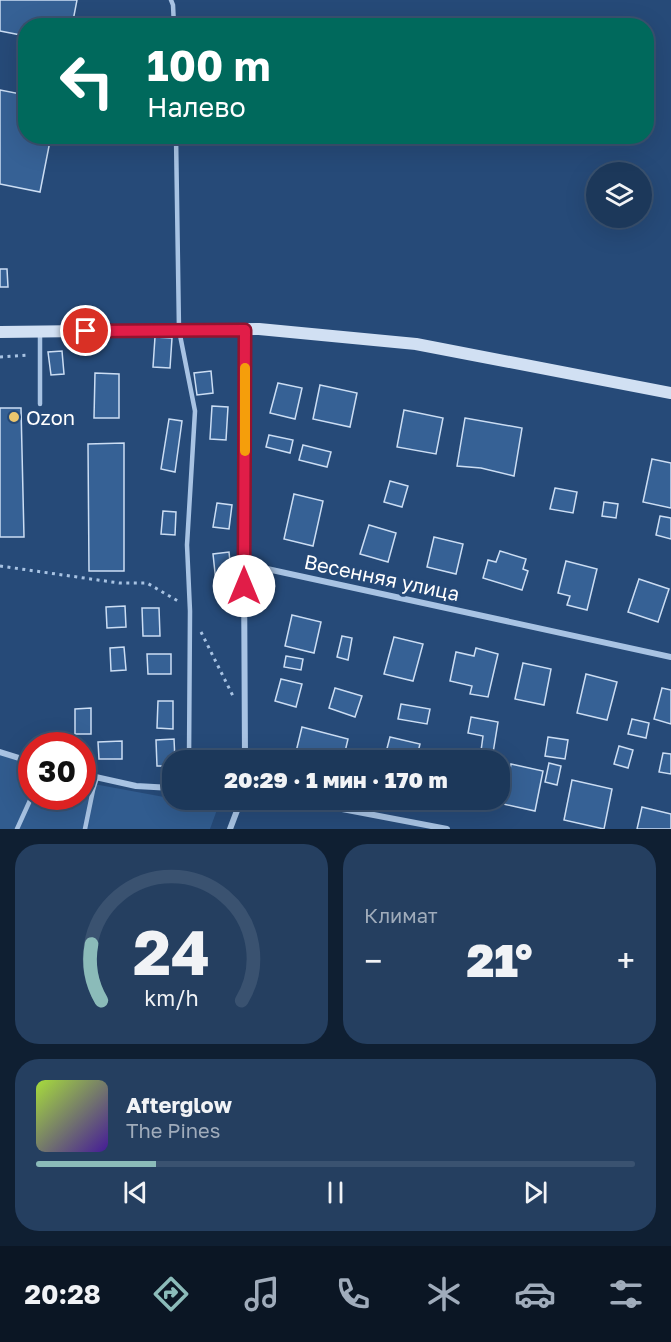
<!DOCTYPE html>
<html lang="ru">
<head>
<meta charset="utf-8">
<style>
  :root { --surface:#1c385a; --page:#253f60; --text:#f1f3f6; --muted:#a0acbb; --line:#3a5270; --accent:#8bbbb9 }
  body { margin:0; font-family:"Golos Text",sans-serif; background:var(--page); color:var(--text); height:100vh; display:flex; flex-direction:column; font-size:22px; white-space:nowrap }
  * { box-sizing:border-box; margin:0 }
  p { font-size:20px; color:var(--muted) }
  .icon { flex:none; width:33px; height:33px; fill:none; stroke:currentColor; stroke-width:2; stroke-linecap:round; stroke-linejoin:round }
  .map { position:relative; height:829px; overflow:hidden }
  .drawer { display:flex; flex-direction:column; gap:15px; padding:15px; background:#0f1f32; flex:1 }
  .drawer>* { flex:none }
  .guide { position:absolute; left:18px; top:18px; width:636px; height:126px; border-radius:24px; box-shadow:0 6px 24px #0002,0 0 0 2px var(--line); background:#00695c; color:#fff; overflow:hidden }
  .tools { position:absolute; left:586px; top:162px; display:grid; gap:12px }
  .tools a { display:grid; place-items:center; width:66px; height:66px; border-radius:50%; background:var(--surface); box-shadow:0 6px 24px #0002,0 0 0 2px var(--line); font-size:30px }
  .speed { position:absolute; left:18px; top:732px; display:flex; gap:12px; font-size:30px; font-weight:700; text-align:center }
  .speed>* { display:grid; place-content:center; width:78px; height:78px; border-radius:50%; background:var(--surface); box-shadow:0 6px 24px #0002,0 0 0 2px var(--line); line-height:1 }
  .speed .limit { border:9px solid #d22; background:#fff; color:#111 }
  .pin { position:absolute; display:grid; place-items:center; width:51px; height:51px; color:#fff; margin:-26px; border:3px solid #fff; border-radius:50%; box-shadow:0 2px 6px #0007 }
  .me { position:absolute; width:66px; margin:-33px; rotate:0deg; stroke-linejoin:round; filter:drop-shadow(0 0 4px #0008) }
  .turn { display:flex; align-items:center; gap:21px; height:126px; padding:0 30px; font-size:27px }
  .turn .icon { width:78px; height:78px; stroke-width:2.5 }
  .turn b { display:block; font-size:42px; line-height:51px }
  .big { font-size:45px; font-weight:800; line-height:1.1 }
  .drawer .widget { flex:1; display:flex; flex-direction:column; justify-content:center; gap:9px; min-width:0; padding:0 21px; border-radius:24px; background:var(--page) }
  .drawer .dial { align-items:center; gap:0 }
  .dial svg { height:156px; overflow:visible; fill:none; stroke:var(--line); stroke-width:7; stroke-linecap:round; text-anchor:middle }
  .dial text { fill:var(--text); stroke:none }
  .song { display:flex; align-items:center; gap:18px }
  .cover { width:72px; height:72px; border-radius:9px; background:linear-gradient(135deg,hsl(80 70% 55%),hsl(260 70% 35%)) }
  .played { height:6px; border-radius:3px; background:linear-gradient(90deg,var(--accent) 20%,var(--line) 20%) }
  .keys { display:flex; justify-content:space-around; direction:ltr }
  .heat { display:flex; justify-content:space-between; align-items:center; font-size:33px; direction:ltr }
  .drawer .tiles { flex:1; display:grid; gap:15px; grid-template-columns:1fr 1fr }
  .widget:last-child { grid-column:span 2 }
  .trip { position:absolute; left:162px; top:750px; width:348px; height:60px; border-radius:24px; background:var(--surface); box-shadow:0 6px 24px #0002,0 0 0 2px var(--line); font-weight:800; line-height:60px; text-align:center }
  .dock { display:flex; height:96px; justify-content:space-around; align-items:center; background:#0b1624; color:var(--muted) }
  .dock .icon { width:42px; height:42px }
  .dock .current { color:var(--accent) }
  .dock b { font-size:27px; color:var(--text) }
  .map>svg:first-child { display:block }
  .green { fill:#315c8f }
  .building { fill:#366195; stroke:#cbddf3; stroke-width:1.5 }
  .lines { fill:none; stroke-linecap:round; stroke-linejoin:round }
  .path { stroke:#a8c3e3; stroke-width:3; stroke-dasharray:3 4.5; stroke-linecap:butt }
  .lane { stroke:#a8c3e3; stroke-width:4.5 }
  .street { stroke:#a8c3e3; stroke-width:6 }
  .secondary { stroke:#d1e0f3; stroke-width:12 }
  .route-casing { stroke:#92132f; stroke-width:15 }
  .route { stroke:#e11d48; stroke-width:10 }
  .slow { stroke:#f59e0b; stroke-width:10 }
  .poi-dot { fill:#ebc66e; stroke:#264a78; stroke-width:2 }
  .labels { text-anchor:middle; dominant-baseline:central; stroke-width:6; stroke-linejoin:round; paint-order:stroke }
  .poi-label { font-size:20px; fill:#fff; stroke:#264a78; text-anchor:start }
  .street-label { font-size:20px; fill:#fff; stroke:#264a78 }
</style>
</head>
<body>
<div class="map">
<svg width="671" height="829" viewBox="0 0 671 829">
  <rect width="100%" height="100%" fill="#264a78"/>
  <!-- green -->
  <path class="green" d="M0,754L31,766L32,796H82L83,782L218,807L210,829H0Z"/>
  <!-- building -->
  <path class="building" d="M0,0H77L72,26H26V36L0,31Z
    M0,90L26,95V136H51L40,192L0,184Z
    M0,269H7L8,287H0Z
    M155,337L172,338L170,368L153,367Z
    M62,351L64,374L51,375L48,352Z
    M211,371L213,393L197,395L194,373Z
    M95,373L119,374V418H94Z
    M278,383L302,388L295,419L270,413Z
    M320,385L357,393L350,427L313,419Z
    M212,406L228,407L226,440L210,439Z
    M0,408H21L24,537H0Z
    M404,410L443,418L436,454L397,447Z
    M465,418L522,428L514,476L481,468L457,466Z
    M169,419L182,421L175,472L161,469Z
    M269,435L293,440L290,453L266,447Z
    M124,443V571H89L88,444Z
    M303,445L331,452L327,467L299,460Z
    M652,459L671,463V508L643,502Z
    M390,481L408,486L402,507L384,502Z
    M555,488L577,492L573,513L550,509Z
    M294,494L323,501L313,546L284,539Z
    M604,502L618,504L616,518L602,516Z
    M217,503L232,505L229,529L213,527Z
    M163,511L176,512L175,535L161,534Z
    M660,516L671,518V539L656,535Z
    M369,525L396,533L388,562L360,554Z
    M434,537L463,544L456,574L427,567Z
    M500,551L526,559L523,569L528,571L522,590L483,578L488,560L496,562Z
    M229,552L232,581L216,582L213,554Z
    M566,561L597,569L587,610L567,605L570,596L558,593Z
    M639,579L669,589L658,622L628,612Z
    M125,606L126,627L107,628L106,607Z
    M142,608H159L160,636H143Z
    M292,615L321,622L314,653L285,646Z
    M342,636L352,638L348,660L337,657Z
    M394,637L423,644L413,681L384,674Z
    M124,647L126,670L111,671L110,648Z
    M476,648L498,654L488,697L470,694L472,686L450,681L456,652L474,656Z
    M147,654H171V674H148Z
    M286,656L303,659L301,670L284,667Z
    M523,663L551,669L544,705L515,699Z
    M586,674L617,682L607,720L577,713Z
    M281,679L302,684L296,707L275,701Z
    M335,688L362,696L355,717L329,708Z
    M662,688L671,690V724L654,719Z
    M158,701H173V729L157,728Z
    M401,704L430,709L427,724L398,719Z
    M91,708V734H75V709Z
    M471,717L498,722L493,753L481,751L483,736L468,733Z
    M632,719L649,723L646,738L628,734Z
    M302,727L348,739L343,760H294Z
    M390,737L420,744L416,760H384Z
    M548,737L568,740L565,759L545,756Z
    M174,739L175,760H172V766H157L156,740Z
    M122,741V759H99L98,742Z
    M619,746L633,750L628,768L614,764Z
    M663,753L671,754V774L659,772Z
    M451,755L473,760H450Z
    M549,763L561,766L557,785L545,782Z
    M511,764L543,771L535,811L503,804Z
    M572,780L612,789L604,829L564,820Z
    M642,807L671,814V829H637Z"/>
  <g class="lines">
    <!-- path -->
    <path class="path" d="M0,357L29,355
      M0,566L119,583H147L178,601
      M201,632L233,696"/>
    <!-- lane -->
    <path class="lane" d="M171,0L173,5L174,26
      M176,136L179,330L195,411L187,545L190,611L189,760
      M40,332V404
      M17,829L32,796
      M85,829L93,790L97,777"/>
    <!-- street -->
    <path class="street" d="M245,330L244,564L671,657
      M244,564L245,760
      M0,752L32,762
      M82,774L136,786L172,788
      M295,800L447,829
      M230,829L241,800"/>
    <!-- secondary -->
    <path class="secondary" d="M0,332L259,329L416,344L671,393"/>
  </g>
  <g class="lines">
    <!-- route casing -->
    <g class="route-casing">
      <path id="route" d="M86,331L245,330L244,586"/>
    </g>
    <!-- route -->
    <use href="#route" class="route"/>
    <!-- slow -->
    <path class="slow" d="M245,451V368"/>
  </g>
  <!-- markers -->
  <circle class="poi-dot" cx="14" cy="417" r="6"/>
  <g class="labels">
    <!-- poi labels -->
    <g class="poi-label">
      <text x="26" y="417">Ozon</text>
    </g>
    <!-- street labels -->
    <g class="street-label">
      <text transform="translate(382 577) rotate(12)">Весенняя улица</text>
    </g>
  </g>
</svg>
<div class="tools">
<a><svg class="icon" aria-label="layers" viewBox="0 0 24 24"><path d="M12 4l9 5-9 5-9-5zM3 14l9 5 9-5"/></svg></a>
</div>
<div class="speed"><div class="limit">30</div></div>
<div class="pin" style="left:86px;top:331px;background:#d93025"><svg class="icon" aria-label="arrive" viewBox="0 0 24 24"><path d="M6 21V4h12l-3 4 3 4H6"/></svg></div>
<svg class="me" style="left:244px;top:586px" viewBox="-20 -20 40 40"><circle r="19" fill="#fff"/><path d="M0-13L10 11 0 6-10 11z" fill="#e11d48"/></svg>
<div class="trip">20:29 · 1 мин · 170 m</div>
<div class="guide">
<div class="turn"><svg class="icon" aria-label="left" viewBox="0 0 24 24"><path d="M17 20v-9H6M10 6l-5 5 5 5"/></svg><div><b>100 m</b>Налево</div></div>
</div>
</div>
<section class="drawer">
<div class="tiles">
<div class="widget dial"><svg viewBox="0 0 100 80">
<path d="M14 69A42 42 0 1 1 86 69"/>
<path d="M14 69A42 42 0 0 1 9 40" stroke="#8bbbb9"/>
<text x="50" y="56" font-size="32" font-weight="700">24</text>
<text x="50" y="72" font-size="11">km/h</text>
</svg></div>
<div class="widget"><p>Климат</p>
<div class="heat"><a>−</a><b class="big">21°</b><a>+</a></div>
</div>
<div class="widget">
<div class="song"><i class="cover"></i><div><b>Afterglow</b><p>The Pines</p></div></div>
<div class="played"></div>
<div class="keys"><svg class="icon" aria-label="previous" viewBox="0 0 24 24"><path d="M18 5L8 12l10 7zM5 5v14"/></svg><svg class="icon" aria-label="pause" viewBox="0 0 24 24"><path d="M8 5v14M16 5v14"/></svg><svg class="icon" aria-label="next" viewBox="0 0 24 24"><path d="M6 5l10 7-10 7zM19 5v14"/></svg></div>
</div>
</div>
</section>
<nav class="dock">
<b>20:28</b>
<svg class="icon current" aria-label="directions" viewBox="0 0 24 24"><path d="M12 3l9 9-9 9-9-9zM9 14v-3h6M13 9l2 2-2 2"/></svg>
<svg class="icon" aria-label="music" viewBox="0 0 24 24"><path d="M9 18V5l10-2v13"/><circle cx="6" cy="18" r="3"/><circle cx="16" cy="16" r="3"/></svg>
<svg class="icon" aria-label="phone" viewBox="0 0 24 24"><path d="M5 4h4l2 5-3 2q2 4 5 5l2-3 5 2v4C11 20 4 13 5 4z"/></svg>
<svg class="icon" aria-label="climate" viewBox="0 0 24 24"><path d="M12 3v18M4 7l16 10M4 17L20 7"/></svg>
<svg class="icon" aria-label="car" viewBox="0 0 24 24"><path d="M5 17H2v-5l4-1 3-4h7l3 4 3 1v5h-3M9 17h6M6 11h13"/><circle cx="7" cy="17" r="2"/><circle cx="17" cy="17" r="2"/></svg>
<svg class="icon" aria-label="filters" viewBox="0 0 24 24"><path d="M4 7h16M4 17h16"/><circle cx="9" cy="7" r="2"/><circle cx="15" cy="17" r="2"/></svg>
</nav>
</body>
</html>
